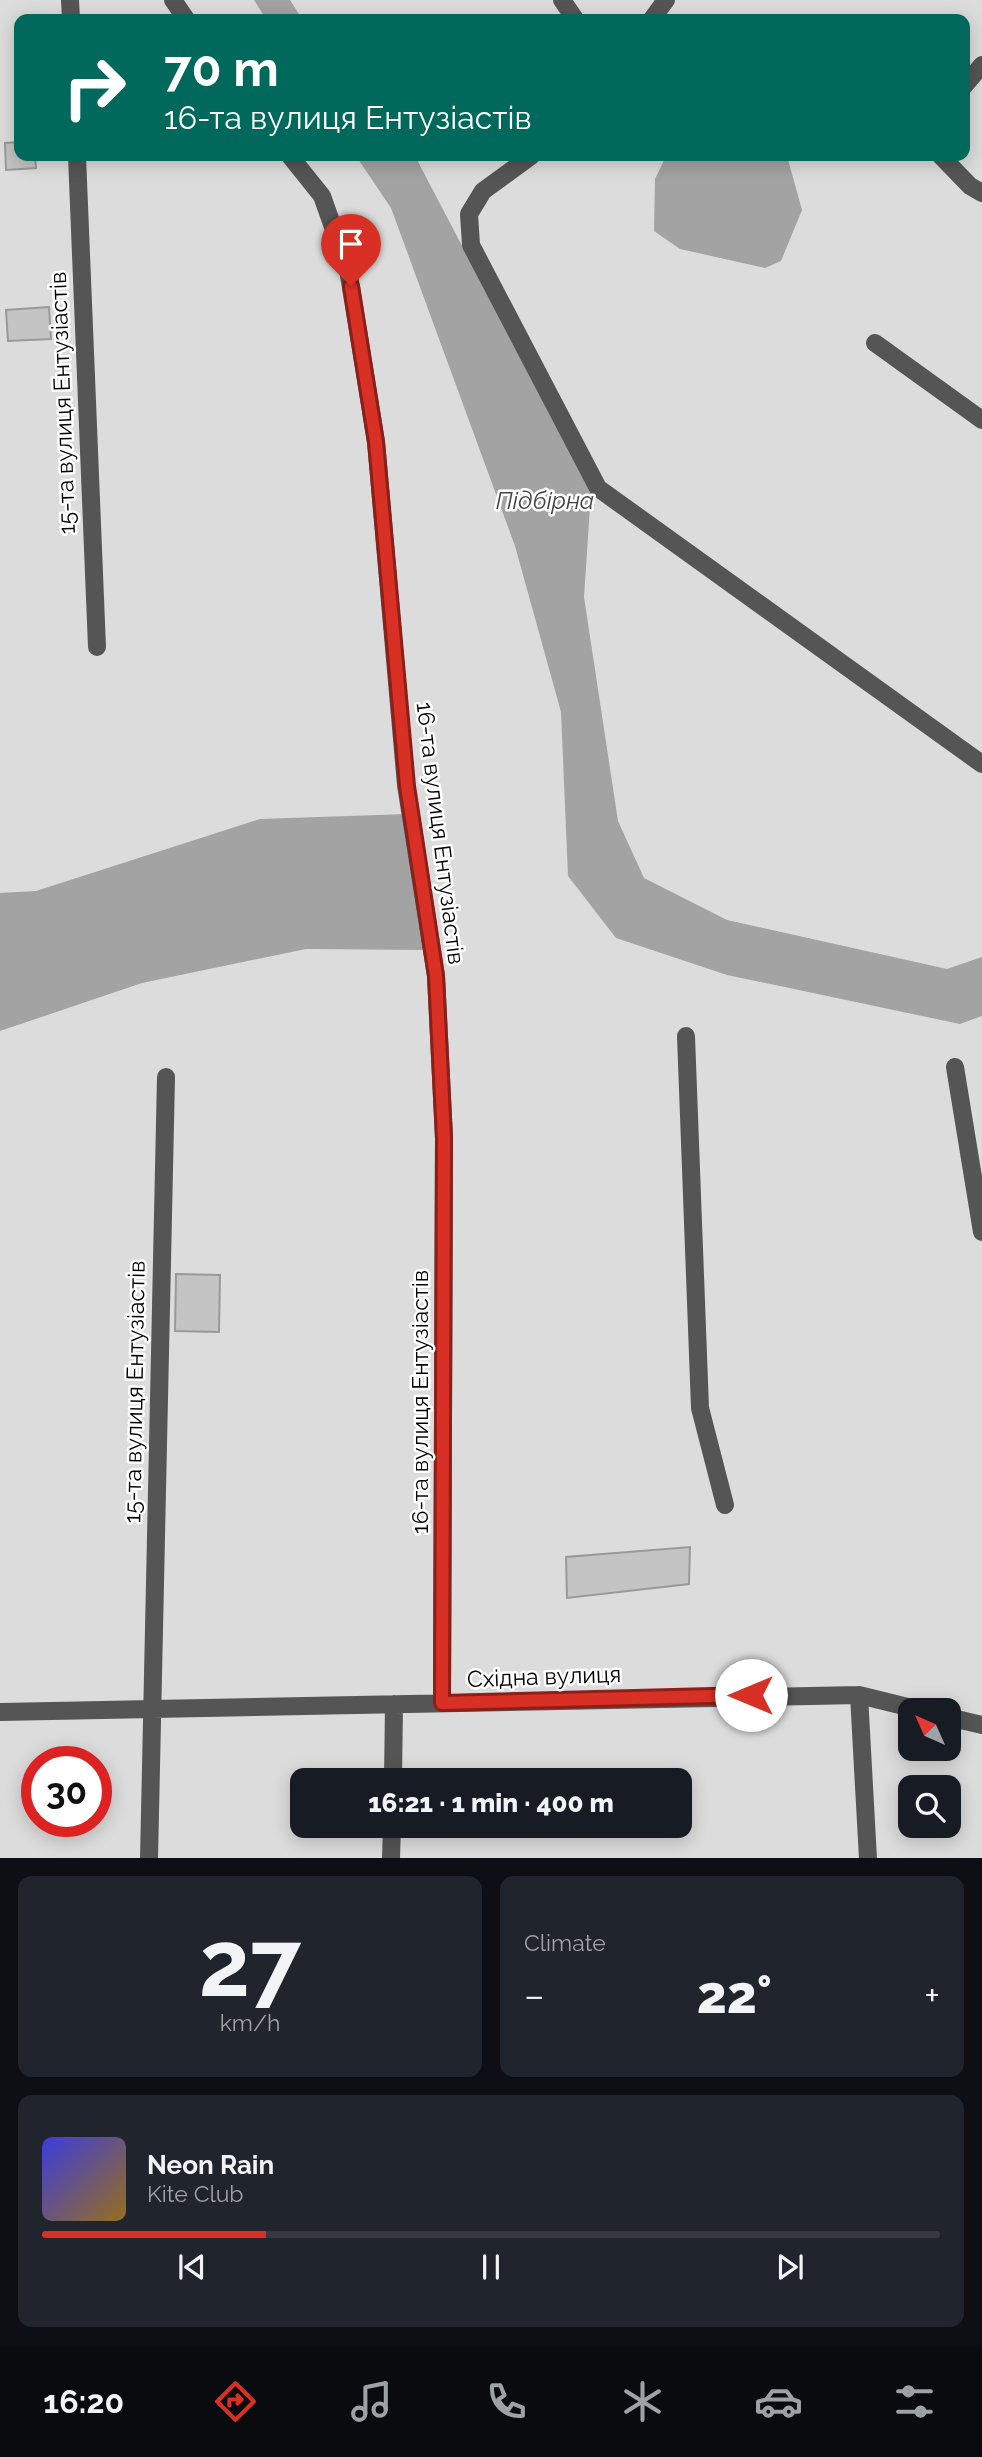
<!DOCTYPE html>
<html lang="en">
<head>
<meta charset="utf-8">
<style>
  :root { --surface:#171b24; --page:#20242c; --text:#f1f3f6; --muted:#9ea1a6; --line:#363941; --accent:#d93025 }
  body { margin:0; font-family:Raleway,sans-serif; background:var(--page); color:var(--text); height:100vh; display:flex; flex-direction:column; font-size:26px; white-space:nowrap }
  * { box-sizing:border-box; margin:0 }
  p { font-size:23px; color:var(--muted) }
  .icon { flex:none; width:38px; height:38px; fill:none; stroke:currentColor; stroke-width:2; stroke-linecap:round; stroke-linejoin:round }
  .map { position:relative; height:1858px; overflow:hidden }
  .panel { display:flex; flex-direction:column; gap:18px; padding:18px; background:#0d0f14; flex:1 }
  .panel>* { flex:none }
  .hud { position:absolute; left:14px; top:14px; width:956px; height:147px; border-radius:14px; box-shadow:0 4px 18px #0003; background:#00695c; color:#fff; overflow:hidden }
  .needle { width:46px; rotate:315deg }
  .fabs { position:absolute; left:898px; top:1698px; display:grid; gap:14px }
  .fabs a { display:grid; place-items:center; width:63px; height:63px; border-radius:14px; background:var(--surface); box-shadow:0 4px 18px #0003; font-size:35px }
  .speed { position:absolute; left:21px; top:1746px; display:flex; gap:14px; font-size:35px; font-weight:700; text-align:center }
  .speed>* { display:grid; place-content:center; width:91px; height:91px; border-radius:50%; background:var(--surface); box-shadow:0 4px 18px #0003; line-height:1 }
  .speed .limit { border:10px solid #d22; background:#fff; color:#111 }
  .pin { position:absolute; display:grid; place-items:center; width:60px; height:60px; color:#fff; margin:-72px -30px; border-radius:50% 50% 50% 0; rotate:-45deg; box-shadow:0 0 7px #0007 }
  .pin .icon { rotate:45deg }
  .me { position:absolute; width:77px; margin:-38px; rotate:270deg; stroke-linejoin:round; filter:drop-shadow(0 0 5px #0008) }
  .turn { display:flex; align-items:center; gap:24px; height:147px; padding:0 35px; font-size:32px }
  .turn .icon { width:91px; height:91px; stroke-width:2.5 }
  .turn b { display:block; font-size:49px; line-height:60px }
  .big { font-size:52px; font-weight:800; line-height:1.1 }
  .panel .tile { flex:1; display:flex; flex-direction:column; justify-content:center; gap:10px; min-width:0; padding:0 24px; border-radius:14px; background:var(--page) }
  .panel .dial { align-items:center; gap:0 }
  .dial b { font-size:91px; line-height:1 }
  .song { display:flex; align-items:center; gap:21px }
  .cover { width:84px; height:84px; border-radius:10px; background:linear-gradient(135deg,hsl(240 70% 55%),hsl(40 70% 35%)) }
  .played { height:7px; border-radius:4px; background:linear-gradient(90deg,var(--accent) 25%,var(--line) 25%) }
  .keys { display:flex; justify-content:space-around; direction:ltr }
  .heat { display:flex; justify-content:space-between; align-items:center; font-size:38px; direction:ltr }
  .panel .tiles { flex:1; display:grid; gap:18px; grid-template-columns:1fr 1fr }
  .tile:last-child { grid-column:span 2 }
  .trip { position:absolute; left:290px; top:1768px; width:402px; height:70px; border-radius:14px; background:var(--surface); box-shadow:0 4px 18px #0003; font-weight:800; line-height:70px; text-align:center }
  .tab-bar { display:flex; height:112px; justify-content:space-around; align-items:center; background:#090b0e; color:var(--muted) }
  .tab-bar .icon { width:49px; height:49px }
  .tab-bar .on { color:var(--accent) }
  .tab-bar b { font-size:32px; color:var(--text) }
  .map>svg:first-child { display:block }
  .green { fill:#dcdcdc; fill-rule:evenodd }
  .water { fill:#a3a3a3 }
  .building { fill:#c4c4c4; stroke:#999; stroke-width:2 }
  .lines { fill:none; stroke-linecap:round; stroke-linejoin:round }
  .minor { stroke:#555; stroke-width:18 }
  .route-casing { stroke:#8d1f18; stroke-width:18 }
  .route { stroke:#d93025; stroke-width:12 }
  .labels { text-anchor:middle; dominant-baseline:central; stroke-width:5; stroke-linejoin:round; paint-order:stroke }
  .street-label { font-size:23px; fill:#000; stroke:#fff }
  .water-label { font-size:24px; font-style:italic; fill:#444; stroke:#fff }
</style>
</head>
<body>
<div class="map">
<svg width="982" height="1859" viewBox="0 0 982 1859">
  <rect width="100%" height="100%" fill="#fff"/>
  <!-- green -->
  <path class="green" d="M0,0H982V1858L0,1859ZM19,19H964V156H19ZM910,1710H948V1748H910ZM37,1762H96V1822H37ZM303,1780H681V1825H303ZM910,1787H948V1825H910Z"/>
  <!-- water -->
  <path class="water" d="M254,0H290L302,19H266Z
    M356,156H415L591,492L584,597L618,821L644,878L727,920L947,969L982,957V1016L960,1024L727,975L616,938L568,876L561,712L515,546L391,208Z
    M666,156H787L802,210L781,261L765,268L680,249L654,231L655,179Z
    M407,814L428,950L306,949L142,983L0,1031V893L36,891L260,819Z"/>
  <!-- building -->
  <path class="building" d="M19,142V156H35L36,168L6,170L5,143Z
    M49,307L51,339L8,341L6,310Z
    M176,1274L220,1275L219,1332L175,1331Z
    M690,1547L689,1584L567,1598L566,1557Z"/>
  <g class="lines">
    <!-- minor -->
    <path class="minor" d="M70,0L71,19
      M173,0L186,19
      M562,0L575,19
      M652,19L666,0
      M964,86L982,65
      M77,156L97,647
      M290,156L322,196L348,269L376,442L406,785L436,976L444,1138L442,1703
      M531,156L483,191L469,214L471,245L598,488L982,764
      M941,156L970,186L982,193
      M875,343L982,420
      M686,1036L700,1408L725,1505
      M955,1067L982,1232
      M859,1695L868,1859
      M0,1712L859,1695L920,1710
      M948,1717L982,1725
      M393,1780L394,1704
      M149,1859L166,1077
      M391,1859L392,1825"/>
  </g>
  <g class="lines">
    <!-- route casing -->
    <g class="route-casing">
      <path id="route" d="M351,286L376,442L407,786L436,976L444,1138L442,1703L751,1695"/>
    </g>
    <!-- route -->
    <use href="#route" class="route"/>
  </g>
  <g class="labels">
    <!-- street labels -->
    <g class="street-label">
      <text transform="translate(62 403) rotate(-92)">15-та вулиця Ентузіастів</text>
      <text transform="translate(441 833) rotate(83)">16-та вулиця Ентузіастів</text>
      <text transform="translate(134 1392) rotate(-89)">15-та вулиця Ентузіастів</text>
      <text transform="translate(419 1402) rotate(-90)">16-та вулиця Ентузіастів</text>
      <text transform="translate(544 1676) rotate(-2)">Східна вулиця</text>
    </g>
    <!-- water labels -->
    <g class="water-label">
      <text x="545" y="500">Підбірна</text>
    </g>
  </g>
</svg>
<div class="fabs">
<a><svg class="needle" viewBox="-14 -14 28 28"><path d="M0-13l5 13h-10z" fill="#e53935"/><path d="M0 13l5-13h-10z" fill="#9ea1a6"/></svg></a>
<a><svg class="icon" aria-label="search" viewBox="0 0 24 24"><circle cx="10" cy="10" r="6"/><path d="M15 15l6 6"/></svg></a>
</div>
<div class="speed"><div class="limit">30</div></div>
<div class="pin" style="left:351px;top:286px;background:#d93025"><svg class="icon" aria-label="arrive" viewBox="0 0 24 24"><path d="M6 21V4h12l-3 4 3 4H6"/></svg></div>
<svg class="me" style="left:751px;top:1695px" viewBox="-20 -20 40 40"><circle r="19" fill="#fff"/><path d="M0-13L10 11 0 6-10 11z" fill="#d93025"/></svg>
<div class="trip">16:21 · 1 min · 400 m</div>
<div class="hud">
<div class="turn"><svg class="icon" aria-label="right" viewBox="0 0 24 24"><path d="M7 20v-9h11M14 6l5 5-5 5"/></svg><div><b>70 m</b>16-та вулиця Ентузіастів</div></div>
</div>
</div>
<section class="panel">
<div class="tiles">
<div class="tile dial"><b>27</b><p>km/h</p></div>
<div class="tile"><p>Climate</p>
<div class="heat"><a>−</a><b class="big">22°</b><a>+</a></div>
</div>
<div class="tile">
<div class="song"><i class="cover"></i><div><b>Neon Rain</b><p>Kite Club</p></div></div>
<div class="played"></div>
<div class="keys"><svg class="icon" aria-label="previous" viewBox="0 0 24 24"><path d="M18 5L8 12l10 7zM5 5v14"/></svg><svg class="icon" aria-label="pause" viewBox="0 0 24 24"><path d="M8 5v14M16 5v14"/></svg><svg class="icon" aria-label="next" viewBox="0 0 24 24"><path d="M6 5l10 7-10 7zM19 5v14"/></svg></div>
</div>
</div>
</section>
<nav class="tab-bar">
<b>16:20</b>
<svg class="icon on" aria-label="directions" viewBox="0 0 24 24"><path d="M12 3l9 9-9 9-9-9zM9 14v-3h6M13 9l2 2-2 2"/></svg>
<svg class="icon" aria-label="music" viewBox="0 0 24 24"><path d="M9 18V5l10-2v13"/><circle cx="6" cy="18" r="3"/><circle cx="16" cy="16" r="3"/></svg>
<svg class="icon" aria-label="phone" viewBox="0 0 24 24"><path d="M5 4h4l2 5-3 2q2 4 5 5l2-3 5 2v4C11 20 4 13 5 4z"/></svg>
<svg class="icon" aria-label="climate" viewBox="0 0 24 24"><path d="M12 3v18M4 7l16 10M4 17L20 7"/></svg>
<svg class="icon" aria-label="car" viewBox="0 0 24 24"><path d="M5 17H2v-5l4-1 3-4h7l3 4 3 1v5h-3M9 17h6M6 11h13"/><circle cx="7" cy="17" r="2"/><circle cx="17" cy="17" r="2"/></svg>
<svg class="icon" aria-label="filters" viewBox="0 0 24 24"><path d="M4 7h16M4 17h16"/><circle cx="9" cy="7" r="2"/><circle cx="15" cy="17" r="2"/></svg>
</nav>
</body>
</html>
